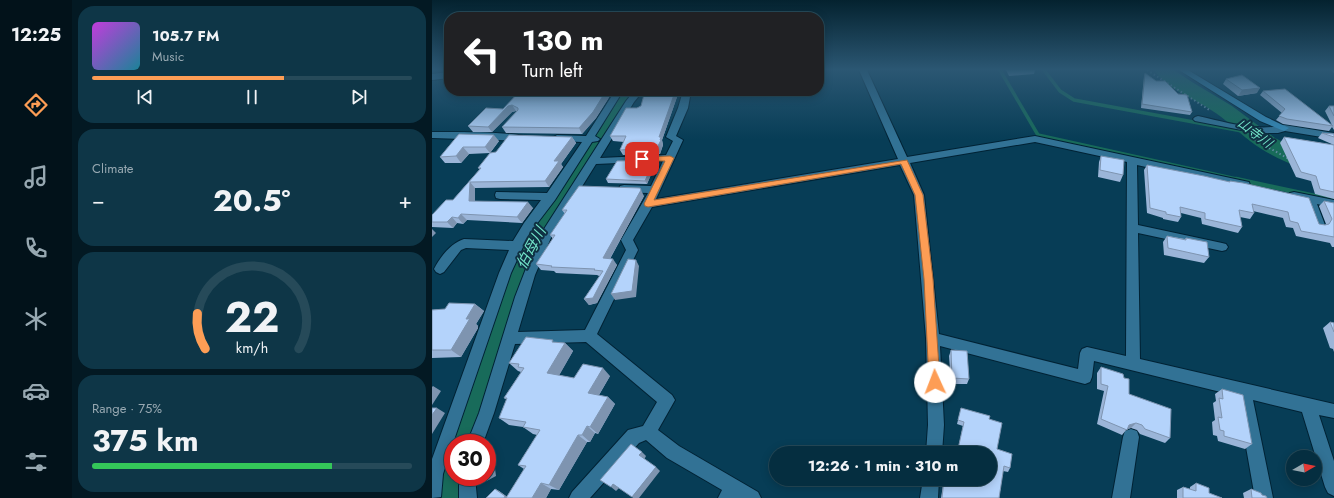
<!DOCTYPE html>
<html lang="en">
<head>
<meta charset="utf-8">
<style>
  :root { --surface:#052e40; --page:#0e3647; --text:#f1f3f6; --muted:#97a8b1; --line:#264a59; --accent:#fd9d55 }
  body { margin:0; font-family:Jost,"Noto Sans JP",sans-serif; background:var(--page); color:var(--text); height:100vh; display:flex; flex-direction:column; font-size:15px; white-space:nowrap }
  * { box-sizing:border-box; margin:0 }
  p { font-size:13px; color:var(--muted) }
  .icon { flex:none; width:22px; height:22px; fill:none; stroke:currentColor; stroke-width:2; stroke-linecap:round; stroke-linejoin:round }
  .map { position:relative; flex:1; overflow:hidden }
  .panel { display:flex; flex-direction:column; gap:6px; padding:6px; background:#031923; width:360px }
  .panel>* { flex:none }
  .hud { position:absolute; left:12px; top:12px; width:380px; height:84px; border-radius:16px; box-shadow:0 2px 10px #0003,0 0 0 1px var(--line); background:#202124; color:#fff; overflow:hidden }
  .needle { width:26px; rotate:81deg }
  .tools { position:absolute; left:854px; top:450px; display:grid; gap:8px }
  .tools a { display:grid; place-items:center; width:36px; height:36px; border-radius:50%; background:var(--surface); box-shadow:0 2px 10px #0003,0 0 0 1px var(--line); font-size:20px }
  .speed { position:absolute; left:12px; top:434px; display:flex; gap:8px; font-size:20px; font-weight:700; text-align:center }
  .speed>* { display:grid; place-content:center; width:52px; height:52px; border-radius:50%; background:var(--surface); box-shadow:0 2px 10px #0003,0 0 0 1px var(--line); line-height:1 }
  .speed .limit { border:6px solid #d22; background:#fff; color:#111 }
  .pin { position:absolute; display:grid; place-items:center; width:34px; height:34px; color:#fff; margin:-17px; border-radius:8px; box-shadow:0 2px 6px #0006 }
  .me { position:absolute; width:44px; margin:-22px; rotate:358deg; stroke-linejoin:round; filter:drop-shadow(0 0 3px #0008) }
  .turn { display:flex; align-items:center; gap:14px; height:84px; padding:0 12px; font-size:18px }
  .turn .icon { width:52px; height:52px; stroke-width:2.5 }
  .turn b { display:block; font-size:28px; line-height:34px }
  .big { font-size:30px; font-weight:700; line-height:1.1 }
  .panel .card { flex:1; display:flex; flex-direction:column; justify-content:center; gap:6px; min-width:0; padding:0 14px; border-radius:16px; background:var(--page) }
  .panel .dial { align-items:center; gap:0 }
  .dial svg { height:104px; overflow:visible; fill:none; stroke:var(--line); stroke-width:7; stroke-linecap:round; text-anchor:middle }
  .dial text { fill:var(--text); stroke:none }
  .song { display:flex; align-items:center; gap:12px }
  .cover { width:48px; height:48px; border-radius:6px; background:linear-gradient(135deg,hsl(290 70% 55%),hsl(190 70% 35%)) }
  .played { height:4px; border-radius:2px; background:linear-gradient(90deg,var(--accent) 60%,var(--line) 60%) }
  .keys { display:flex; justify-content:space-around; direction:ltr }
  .heat { display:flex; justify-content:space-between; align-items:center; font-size:22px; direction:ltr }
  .charge { height:6px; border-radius:3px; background:linear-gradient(90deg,#34c759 75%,var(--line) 0) }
  .trip { position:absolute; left:337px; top:446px; width:228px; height:40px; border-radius:20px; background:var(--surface); box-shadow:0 2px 10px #0003,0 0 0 1px var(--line); font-weight:700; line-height:40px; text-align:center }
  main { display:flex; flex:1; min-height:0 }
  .dock { display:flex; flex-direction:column; width:72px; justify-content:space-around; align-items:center; background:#02121a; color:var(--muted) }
  .dock .icon { width:28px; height:28px }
  .dock .selected { color:var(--accent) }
  .dock b { font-size:18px; color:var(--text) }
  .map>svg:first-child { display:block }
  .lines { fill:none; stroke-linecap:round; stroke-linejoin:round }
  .stream-far1 { stroke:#186b5a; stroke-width:3.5 }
  .stream { stroke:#186b5a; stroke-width:4.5 }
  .river { fill:#186b5a; fill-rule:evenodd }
  .minor-casing { stroke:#002234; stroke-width:2 }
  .major-casing { stroke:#002234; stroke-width:2 }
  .path { stroke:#5f8aa0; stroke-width:2; stroke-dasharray:1.5 2.5; stroke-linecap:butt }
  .minor { fill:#327295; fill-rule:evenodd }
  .major { fill:#368ab7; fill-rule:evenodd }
  .wall { fill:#9bb5d8 }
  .shaded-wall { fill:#7e94b0 }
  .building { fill:#b4d3fb; stroke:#7e94b0 }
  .route { fill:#fd9d55; stroke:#a46637 }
  .labels { text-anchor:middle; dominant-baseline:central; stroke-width:4; stroke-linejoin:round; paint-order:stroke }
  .far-water-label { font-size:13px; font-style:italic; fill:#72e3c8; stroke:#0f3143 }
  .water-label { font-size:15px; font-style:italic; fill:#72e3c8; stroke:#0f3143 }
</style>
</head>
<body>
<main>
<nav class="dock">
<b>12:25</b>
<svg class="icon selected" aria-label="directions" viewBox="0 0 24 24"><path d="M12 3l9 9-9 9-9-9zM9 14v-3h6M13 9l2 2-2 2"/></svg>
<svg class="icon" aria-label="music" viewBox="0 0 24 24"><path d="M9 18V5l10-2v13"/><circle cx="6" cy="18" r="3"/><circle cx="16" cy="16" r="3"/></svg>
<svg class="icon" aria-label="phone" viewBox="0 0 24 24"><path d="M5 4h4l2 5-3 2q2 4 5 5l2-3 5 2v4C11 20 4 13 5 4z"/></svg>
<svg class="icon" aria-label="climate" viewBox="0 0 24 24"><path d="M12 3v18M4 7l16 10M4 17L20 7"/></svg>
<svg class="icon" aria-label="car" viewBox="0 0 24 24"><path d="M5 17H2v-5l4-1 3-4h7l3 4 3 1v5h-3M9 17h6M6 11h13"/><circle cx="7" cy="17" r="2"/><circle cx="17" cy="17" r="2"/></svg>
<svg class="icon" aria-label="filters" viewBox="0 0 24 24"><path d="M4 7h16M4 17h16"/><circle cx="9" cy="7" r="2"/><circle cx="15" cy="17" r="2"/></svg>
</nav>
<section class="panel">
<div class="card">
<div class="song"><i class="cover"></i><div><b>105.7 FM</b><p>Music</p></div></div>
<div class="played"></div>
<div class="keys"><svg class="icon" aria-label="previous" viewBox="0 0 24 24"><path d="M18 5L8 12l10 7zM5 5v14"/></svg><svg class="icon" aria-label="pause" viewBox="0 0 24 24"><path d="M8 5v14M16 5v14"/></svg><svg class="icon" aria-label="next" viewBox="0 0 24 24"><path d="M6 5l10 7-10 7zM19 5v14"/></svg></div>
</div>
<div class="card"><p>Climate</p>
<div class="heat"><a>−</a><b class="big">20.5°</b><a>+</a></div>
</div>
<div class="card dial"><svg viewBox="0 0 100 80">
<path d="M14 69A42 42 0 1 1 86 69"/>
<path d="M14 69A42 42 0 0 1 8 42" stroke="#fd9d55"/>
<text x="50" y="56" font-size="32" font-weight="700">22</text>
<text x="50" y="72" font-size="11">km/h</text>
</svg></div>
<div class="card"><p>Range · 75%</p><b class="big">375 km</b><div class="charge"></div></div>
</section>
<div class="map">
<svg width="902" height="498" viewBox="0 0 902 498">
  <rect width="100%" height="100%" fill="#073d56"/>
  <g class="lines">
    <!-- stream-far1 -->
    <path class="stream-far1" d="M568,70L606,135L809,180
      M612,70L628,91L642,100L821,133"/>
    <!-- stream -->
    <path class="stream" d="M804,179L902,200"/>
    <!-- river -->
    <path class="river" d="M722,70H742L760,82L800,106L843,138L871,152L902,162V178C872,170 843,160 818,141C805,131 794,119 779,110C761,98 735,89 722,70Z
      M186,91H206L106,254L74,359L46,443H21V477H36L39,498H1L0,471L8,451L12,449L10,443L42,359L78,254L98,221Z"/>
    <!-- minor casing -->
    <g class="minor-casing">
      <path id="minor" d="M427,70H435L475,157L603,136L817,182L818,185L817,188L813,189L705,165L706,225L790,243L794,244L796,247L794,250L790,251L706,233L708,359L902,404V418L887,415L902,461V496L896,493L893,487L870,412L821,400L841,498H823L805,396L662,361L660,377L658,382L653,384L508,346L512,425L510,453H494L496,425L494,338L482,195L468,165L220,207L201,240L206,250L165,334L240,395L243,400L226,430L247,446L326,492L329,498H286L290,490L235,458L214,440L207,443L158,498H137L140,492L196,430L211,426L225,402L154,342L83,344L62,413L51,443H35L47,413L83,297L100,253L112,229L194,101L202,91H211L202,102L168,158L234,155L241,141L234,137L246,108L251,91H259L256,108L244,136L251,140L224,199L466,159ZM603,142L695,162L694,356L655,347L650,349L648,353L646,369L507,334L492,195L478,163ZM231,161L219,186L192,185L188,186L187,189L188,192L216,193L189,240L194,250L153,330L86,332L103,275L121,233L164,164Z
        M17,72V78L0,80V74Z
        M183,91H191L163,136L168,139L166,141L160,142L123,200L97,234L79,273L21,443L11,474L9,497L0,498V459L67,273L77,250L34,248L29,250L12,272L8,274L4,272L2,269C8,257 19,243 32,239L81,241L92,223L109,200L68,199L64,198L63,195L64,192L115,193L150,142L125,141L120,138L125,135L154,136Z
        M766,116C793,122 824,132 852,125L902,133V139L853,131L846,133H825L763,121L761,119L763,117Z
        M0,132C14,132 89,131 96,138L91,141L0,138Z
        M862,192L902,200V208L885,204L893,225L891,228L887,229L883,228L874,202L858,199L857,196L858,193Z
        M699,429L705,431L707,437L698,498H680L691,437L693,431Z
        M27,477H43L45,498H27Z
        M491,479H507L506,498H488Z"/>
    </g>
    <!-- major casing -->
    <g class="major-casing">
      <path id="major" d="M747,70H756L834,117L857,128L852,131L828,121Z"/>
    </g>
    <!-- path -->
    <path class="path" d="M715,70L779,111
      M823,140L857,159"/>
    <!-- minor -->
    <use href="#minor" class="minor"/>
    <!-- major -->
    <use href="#major" class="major"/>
  </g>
  <!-- wall -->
  <path class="wall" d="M574,70H603L602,74L577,76Z
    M899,70H902V73Z
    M713,73L760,112L758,115L709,108L712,76Z
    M794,79L825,93L806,96L791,84Z
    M88,91H180L176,99L164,118L150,134L74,133L70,127L85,111H84L80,112L60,132H41L36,126L71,109Z
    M213,91H249L247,97H245L230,140L231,145L228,154L191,155L188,150L192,142L181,141L178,136L205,108L209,106Z
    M831,91L900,125L893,111L897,106H902V130L900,127L897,131L851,124L844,120L850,113L828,95Z
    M890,133L902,134V145L886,138Z
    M27,134L67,141L58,153L37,154L29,163H13L8,157Z
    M140,137L144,143L129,164L131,167L117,187L43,188V201L101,208L90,223L35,220L31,224L25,223L21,228L0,227V215L21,200L48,169L46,168Z
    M852,137L902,145V199L883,194L879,181L864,177L848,143Z
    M669,156L691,175L688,182L666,177L667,162Z
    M224,163L215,184L176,183L174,179Z
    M715,165L797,182L798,181L887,224L893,225L894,224L887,206L892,201L902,203V247H900L898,243L864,236L861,228L854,227L851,218L821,211L822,213L818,219L808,217L810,227L806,233L770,224L769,218L749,213V217L746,222L731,219V218L715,213L712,170Z
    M212,196L178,259L185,265L165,303L157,305L152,299L168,276H167L165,275L124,273L122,271L109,270L104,264L121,239L118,235L133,214L130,210Z
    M735,236L753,239L754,238L777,257L772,263L732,255L731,242Z
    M43,304L52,311L44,324L46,326V328L29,357L0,358V310L13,309Z
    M898,322L902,323V352L901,349L898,348L891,328Z
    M124,342L133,343L141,351L127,375L142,378L178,376L167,395L176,397L183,404L166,434L163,433L158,442H155L127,490L119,489L114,498H54L63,489L67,491L75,497L92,469L86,465L105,435L101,434L91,427L77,425L67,418L75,400L72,398L89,372L86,371L77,363Z
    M519,350L537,379L535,384H519L517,356Z
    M669,367L692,378L697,394L738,438L733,443L708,434L705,430L699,428L695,429L690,435L665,424L672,391L665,389V373Z
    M790,389L820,444L813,449L786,441L785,436L781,435L780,422L783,420L781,403L784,401L783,394Z
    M529,408L557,419L565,449L578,468L576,472L571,471L567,498H509L512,479H558V453H523L524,448L526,449L531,426L525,424Z
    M764,483L777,493L790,498H745V490L751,487L758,489V487Z
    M819,489L830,495L835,498H812L811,493Z"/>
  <!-- shaded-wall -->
  <path class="shaded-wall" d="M828,88L825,93L806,96L810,90Z
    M174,91H180L176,99L164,118L150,134L147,128Z
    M245,91H249L247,97Z
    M243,92L245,97L230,140L231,145L228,154L225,148L227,137Z
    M80,105L84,111L80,112L60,132L56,127L76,106Z
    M62,135L67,141L58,153L53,147Z
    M140,137L144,143L129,164L131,167L117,187L113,181L122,161Z
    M31,147L37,154L29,163L24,156Z
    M222,160L224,163L215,184L213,181Z
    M38,182L43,188V207L37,201Z
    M209,190L212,196L175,264L171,258Z
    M96,202L101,208L90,223L85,217Z
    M29,214L35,220L31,224L26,218Z
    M20,217L25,223L21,228L15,222Z
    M0,229L4,233L0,237Z
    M181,259L185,265L165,303L157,305L152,299Z
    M204,260L207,266L204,297L183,300L179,294Z
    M43,304L52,311L44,324L46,326V328L29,357L19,350L34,319Z
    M133,343L141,351L124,381L115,373Z
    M171,368L178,376L164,400L156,393Z
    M1,386L9,391L0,405V387Z
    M176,397L183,404L166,434L158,427Z
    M5,408L13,413L0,434V415Z
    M704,423L699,428L693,430L697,425Z
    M155,426L163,433L158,442L150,435Z
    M146,435L155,442L127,490L117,485Z
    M210,452L214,456L212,460L207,455Z
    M58,459L62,461L64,476L47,485L43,483L55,477Z
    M224,467L228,471L207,498H201L200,497Z
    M109,483L119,489L114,498H100Z
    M181,484L187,488L184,491L179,487Z
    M63,489L67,491L77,498H72Z"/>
  <!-- building -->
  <path class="building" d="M713,73L724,81H733L746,94L755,95L760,112L710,104Z
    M810,75L828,88L810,90L794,79Z
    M853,89L901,126L855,119L847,116L853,109L831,91Z
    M88,91H174L161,112L147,128L70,127L86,110V108L80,105L76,106L56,127L36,126L54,108L71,109Z
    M213,91H245L243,92L227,137H229L228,140H229L225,148L188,150L194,136H178L194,108H205L209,106Z
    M897,106H902V116Z
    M890,133L902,134V137Z
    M27,134L62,135L53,147H31L24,156L8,157Z
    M77,135L140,137L122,161H127L113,181L38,182L37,201L96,202L85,217L29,214L26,218L20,217L15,222H0V215L14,200H21L49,168H46L58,153L64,152Z
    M852,137L902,145V192L888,189L884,176L869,172Z
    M669,156L692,160L691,175L668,170Z
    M222,160L213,181L174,179L185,161Z
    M715,165L772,176L798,182V181L811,183L877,198L887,224L893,225L897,224L900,219L892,201L902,203V237L869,231L866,223L858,221L856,212L820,204L822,213L807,210L810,227L773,219V213L748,207L749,217L734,214V212L718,208Z
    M147,186L208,188L209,190L171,258L181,259L161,298L152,299L171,271L162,270L163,269L119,267L120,266L104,264L123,235H118L135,210H130Z
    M735,236L754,240V238L775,242L777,257L736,248Z
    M196,259L204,260L200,291L179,294Z
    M17,303L43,304L34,319H38L37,320L19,350H0V310L13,309Z
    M898,322L902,323V332Z
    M94,337L121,340L120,342L133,343L115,373L142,378L151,364L171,368L156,393L176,397L158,427L155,426L150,435H146L117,485L109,483L100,498H74L94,466L86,465L108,430L91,427L94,422L67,418L75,398H72L92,368L86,367L87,364L77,363Z
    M519,350L535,351L537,379L520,378Z
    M669,367L691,374L692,378L697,379V394L739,409L738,438L713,429L710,425L704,423L697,425L695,430L669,419L676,386L669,384Z
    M790,389L811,395L820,444L792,436V431L788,430L786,417L790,418L787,398L791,399Z
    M0,408H5L0,415Z
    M529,408L558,416L557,419L570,423L565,449L580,454L578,468L572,466L567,498H510L512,479H558V453H523L524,448L526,449L532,422L526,420Z
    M199,444L210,452L207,455L224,467L200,497L181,484L179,487L168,480Z
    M58,459L60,474L55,477V461Z
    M42,477H54L43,483Z
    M764,483L777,488V493L790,498H751V487L764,491Z
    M63,489L73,496L72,498H54Z
    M819,489L829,493L830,495L834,496L835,498H820Z"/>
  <!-- sky -->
  <linearGradient id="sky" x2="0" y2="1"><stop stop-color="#04222f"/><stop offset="0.5" stop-color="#2b5773"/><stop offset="1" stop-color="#2b5773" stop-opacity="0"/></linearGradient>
  <rect width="902" height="139" fill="url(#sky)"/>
  <!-- route -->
  <path class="route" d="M238,156L242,158L222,200L475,160L491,195L501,279L508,382L507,385L503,387L499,385L497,382L492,279L483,195L469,164L216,207L213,206L212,204L233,161H210L207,159L210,157Z"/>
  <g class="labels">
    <!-- far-water labels -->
    <g class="far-water-label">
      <text transform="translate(823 133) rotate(37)">山寺川</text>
    </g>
    <!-- water labels -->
    <g class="water-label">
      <text transform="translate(99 248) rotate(-62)">伯母川</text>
    </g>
  </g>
</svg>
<div class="tools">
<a><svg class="needle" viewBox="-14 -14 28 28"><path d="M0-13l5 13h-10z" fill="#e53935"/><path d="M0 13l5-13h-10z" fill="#97a8b1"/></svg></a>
</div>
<div class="speed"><div class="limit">30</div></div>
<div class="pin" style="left:210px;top:159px;background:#d93025"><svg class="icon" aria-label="arrive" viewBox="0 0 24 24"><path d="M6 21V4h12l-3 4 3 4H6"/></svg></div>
<svg class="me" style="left:503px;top:382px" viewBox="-20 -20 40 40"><circle r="19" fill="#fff"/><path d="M0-13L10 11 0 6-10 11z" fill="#fd9d55"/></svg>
<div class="trip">12:26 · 1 min · 310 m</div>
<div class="hud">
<div class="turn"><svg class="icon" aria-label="left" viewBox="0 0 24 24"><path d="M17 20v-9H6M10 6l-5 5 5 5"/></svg><div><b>130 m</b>Turn left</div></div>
</div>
</div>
</main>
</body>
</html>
